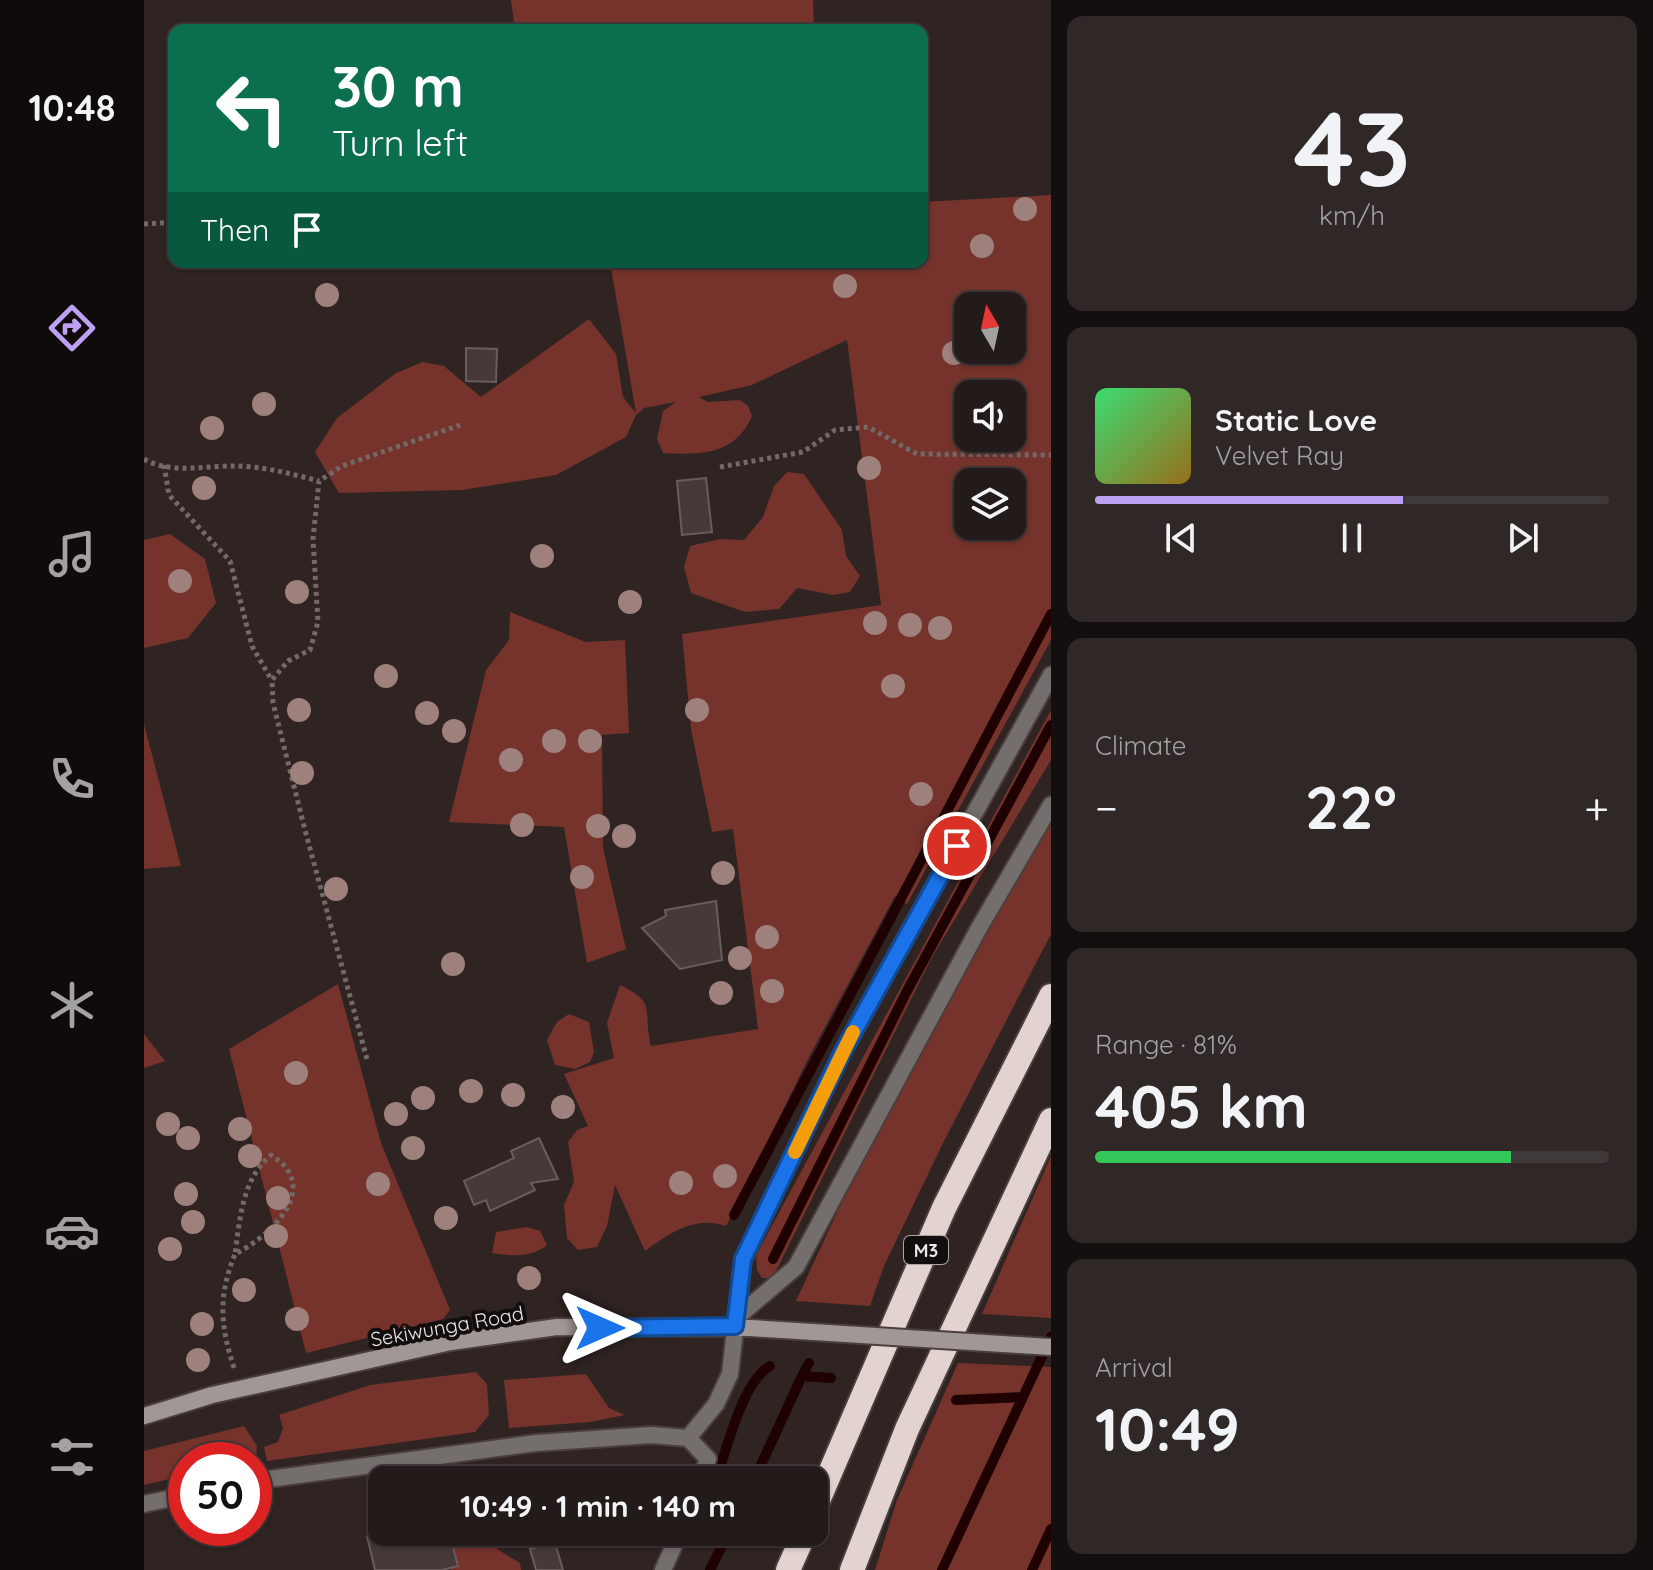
<!DOCTYPE html>
<html lang="en">
<head>
<meta charset="utf-8">
<style>
  :root { --surface:#231b1a; --page:#2f2827; --text:#f1f3f6; --muted:#a3a1a2; --line:#403939; --accent:#bca0f2 }
  body { margin:0; font-family:Quicksand,sans-serif; background:var(--page); color:var(--text); height:100vh; display:flex; flex-direction:column; font-size:30px; white-space:nowrap }
  * { box-sizing:border-box; margin:0 }
  p { font-size:26px; color:var(--muted) }
  .icon { flex:none; width:44px; height:44px; fill:none; stroke:currentColor; stroke-width:2; stroke-linecap:round; stroke-linejoin:round }
  .map { position:relative; flex:1; overflow:hidden }
  .drawer { display:flex; flex-direction:column; gap:16px; padding:16px; background:#130f0e; width:602px }
  .drawer>* { flex:none }
  .banner { position:absolute; left:24px; top:24px; width:760px; height:244px; border-radius:16px; box-shadow:0 2px 6px #0004,0 0 0 2px var(--line); background:#0b6e4f; color:#fff; overflow:hidden }
  .needle { width:52px; rotate:351deg }
  .controls { position:absolute; left:810px; top:292px; display:grid; gap:16px }
  .controls a { display:grid; place-items:center; width:72px; height:72px; border-radius:16px; background:var(--surface); box-shadow:0 2px 6px #0004,0 0 0 2px var(--line); font-size:40px }
  .speed { position:absolute; left:24px; top:1442px; display:flex; gap:16px; font-size:40px; font-weight:700; text-align:center }
  .speed>* { display:grid; place-content:center; width:104px; height:104px; border-radius:50%; background:var(--surface); box-shadow:0 2px 6px #0004,0 0 0 2px var(--line); line-height:1 }
  .speed .limit { border:12px solid #d22; background:#fff; color:#111 }
  .pin { position:absolute; display:grid; place-items:center; width:68px; height:68px; color:#fff; margin:-34px; border:4px solid #fff; border-radius:50%; box-shadow:0 2px 8px #0007 }
  .me { position:absolute; width:88px; margin:-44px; rotate:90deg; stroke-linejoin:round; filter:drop-shadow(0 0 6px #0008) }
  .turn { display:flex; align-items:center; gap:28px; height:168px; padding:0 32px; font-size:36px }
  .turn .icon { width:104px; height:104px; stroke-width:2.5 }
  .turn b { display:block; font-size:56px; line-height:68px }
  .then { display:flex; align-items:center; height:76px; padding:0 32px; background:#0003; gap:16px; font-size:30px }
  .big { font-size:60px; font-weight:700; line-height:1.1 }
  .drawer .widget { flex:1; display:flex; flex-direction:column; justify-content:center; gap:12px; min-width:0; padding:0 28px; border-radius:16px; background:var(--page) }
  .drawer .dial { align-items:center; gap:0 }
  .dial b { font-size:104px; line-height:1 }
  .song { display:flex; align-items:center; gap:24px }
  .cover { width:96px; height:96px; border-radius:12px; background:linear-gradient(135deg,hsl(140 70% 55%),hsl(40 70% 35%)) }
  .played { height:8px; border-radius:4px; background:linear-gradient(90deg,var(--accent) 60%,var(--line) 60%) }
  .keys { display:flex; justify-content:space-around; direction:ltr }
  .heat { display:flex; justify-content:space-between; align-items:center; font-size:44px; direction:ltr }
  .charge { height:12px; border-radius:6px; background:linear-gradient(90deg,#34c759 81%,var(--line) 0) }
  .trip { position:absolute; left:224px; top:1466px; width:460px; height:80px; border-radius:16px; background:var(--surface); box-shadow:0 2px 6px #0004,0 0 0 2px var(--line); font-weight:700; line-height:80px; text-align:center }
  main { display:flex; flex:1; min-height:0 }
  .tab-bar { display:flex; flex-direction:column; width:144px; justify-content:space-around; align-items:center; background:#0e0b0a; color:var(--muted) }
  .tab-bar .icon { width:56px; height:56px }
  .tab-bar .selected { color:var(--accent) }
  .tab-bar b { font-size:36px; color:var(--text) }
  .map>svg:first-child { display:block }
  .green { fill:#75332c; fill-rule:evenodd }
  .lines { fill:none; stroke-linecap:round; stroke-linejoin:round }
  .stream { stroke:#1f0101; stroke-width:10 }
  .building { fill:#463a38; stroke:#695d5b; stroke-width:2 }
  .lane-casing { stroke:#4a3f3d; stroke-width:20 }
  .street-casing { stroke:#4a3f3d; stroke-width:20 }
  .secondary-casing { stroke:#4a3f3d; stroke-width:20 }
  .highway-casing { stroke:#4a3f3d; stroke-width:28 }
  .path { stroke:#736967; stroke-width:5; stroke-dasharray:4 4; stroke-linecap:butt }
  .lane { stroke:#746e6d; stroke-width:16 }
  .street { stroke:#746e6d; stroke-width:16 }
  .secondary { stroke:#a19795; stroke-width:16 }
  .highway { stroke:#e2d3d1; stroke-width:24 }
  .secondary-bridge-casing { stroke:#4a3f3d; stroke-width:20; stroke-linecap:butt }
  .secondary-bridge { stroke:#a19795; stroke-width:16 }
  .tree { fill:#9e807c }
  .route-casing { stroke:#114b97; stroke-width:20 }
  .route { stroke:#1a73e8; stroke-width:14 }
  .slow { stroke:#f59e0b; stroke-width:14 }
  .labels { text-anchor:middle; dominant-baseline:central; stroke-width:8; stroke-linejoin:round; paint-order:stroke }
  .shield { fill:#130e0e; stroke:#aca5a4; stroke-width:2 }
  .shield-label { font-size:18px; font-weight:bold; fill:#eee6e5 }
  .street-label { font-size:20px; fill:#eee6e5; stroke:#130e0e }
</style>
</head>
<body>
<main>
<nav class="tab-bar">
<b>10:48</b>
<svg class="icon selected" aria-label="directions" viewBox="0 0 24 24"><path d="M12 3l9 9-9 9-9-9zM9 14v-3h6M13 9l2 2-2 2"/></svg>
<svg class="icon" aria-label="music" viewBox="0 0 24 24"><path d="M9 18V5l10-2v13"/><circle cx="6" cy="18" r="3"/><circle cx="16" cy="16" r="3"/></svg>
<svg class="icon" aria-label="phone" viewBox="0 0 24 24"><path d="M5 4h4l2 5-3 2q2 4 5 5l2-3 5 2v4C11 20 4 13 5 4z"/></svg>
<svg class="icon" aria-label="climate" viewBox="0 0 24 24"><path d="M12 3v18M4 7l16 10M4 17L20 7"/></svg>
<svg class="icon" aria-label="car" viewBox="0 0 24 24"><path d="M5 17H2v-5l4-1 3-4h7l3 4 3 1v5h-3M9 17h6M6 11h13"/><circle cx="7" cy="17" r="2"/><circle cx="17" cy="17" r="2"/></svg>
<svg class="icon" aria-label="filters" viewBox="0 0 24 24"><path d="M4 7h16M4 17h16"/><circle cx="9" cy="7" r="2"/><circle cx="15" cy="17" r="2"/></svg>
</nav>
<div class="map">
<svg width="907" height="1570" viewBox="0 0 907 1570">
  <rect width="100%" height="100%" fill="#2f2422"/>
  <!-- green -->
  <path class="green" d="M367,0H669L670,30H371Z
    M907,195V640L763,904L751,896L665,1057L582,1226C552,1215 525,1233 501,1251L471,1185L463,1226L453,1247L434,1250L423,1238L420,1205L430,1182L424,1142L433,1130L444,1126L420,1074L470,1058L463,1023L476,985C514,1003 498,1009 507,1046L614,1029L589,829L568,832L547,729L538,634L737,605L703,340L608,385L555,397L564,402L596,400L604,406L608,416C591,455 558,455 519,453L513,439L519,411L532,402L500,408L492,415L482,437L412,475L318,490L195,493L171,452L193,418L252,373L279,362L300,366L337,397L445,319L472,354L479,397L492,413L466,262H778V202ZM824,306H868V350H824ZM824,394H868V438H824ZM824,482H868V526H824Z
    M643,472L660,474L698,530L702,556L716,576L706,592L689,595L653,588L635,609L601,612L547,593L540,567L546,546L576,539L600,540L619,517L630,486Z
    M26,534L61,559L72,603L44,638L0,648V540Z
    M366,612L442,642L481,640L485,733L458,735L459,848L482,949L443,963L420,827L305,822L342,670L365,640Z
    M907,710V760L788,957L633,1269L625,1278H618L613,1270L612,1255Z
    M0,724L37,866L0,869Z
    M907,824V934L798,1145L740,1266L726,1306L652,1301L714,1167L891,843Z
    M194,984L237,1143L306,1310L299,1319L162,1353L85,1049Z
    M425,1014L445,1022L450,1052L446,1062L431,1069L411,1065L403,1040L413,1022Z
    M0,1034L21,1061L0,1068Z
    M907,1156V1318L838,1314Z
    M383,1227L396,1231L403,1245C387,1258 367,1256 348,1253L352,1232Z
    M814,1363L907,1367V1570H731L753,1500Z
    M332,1372L343,1384L345,1415L331,1432L123,1461L120,1447L134,1442L139,1428L135,1415L226,1385Z
    M442,1374L465,1408L481,1415L446,1422L365,1428L360,1380Z
    M100,1426L113,1446L112,1459L42,1460V1475L0,1485V1451Z
    M302,1532H354L353,1549L376,1563L377,1570H307L299,1555Z"/>
  <g class="lines">
    <!-- stream -->
    <path class="stream" d="M590,1215L907,614
      M629,1259L763,991L907,725
      M658,1376L665,1363
      M812,1400L877,1397
      M572,1480C583,1449 598,1382 626,1366
      M610,1480L658,1376L687,1378
      M566,1570L585,1532
      M798,1570L907,1337
      M888,1570L907,1529"/>
  </g>
  <!-- building -->
  <path class="building" d="M322,348L353,349L352,382L322,381Z
    M562,478L568,532L538,535L533,481Z
    M572,901L578,960L536,969L498,928L522,916L521,910Z
    M395,1138L414,1179L387,1183L391,1190L346,1211L342,1200L330,1205L320,1181L370,1158L367,1151Z
    M240,1532H305L314,1566L298,1570H231L223,1536Z
    M411,1543L419,1570H392L386,1549Z"/>
  <g class="lines">
    <!-- lane casing -->
    <g class="lane-casing">
      <path id="lane" d="M592,1318L652,1267L835,928L907,805"/>
    </g>
    <!-- street casing -->
    <g class="street-casing">
      <path id="street" d="M544,1438L572,1404L586,1374L599,1259L698,1053L907,675
        M110,1481L392,1443L507,1435L544,1438L564,1459L556,1480
        M0,1504L42,1495
        M519,1570L536,1532"/>
    </g>
    <!-- secondary casing -->
    <g class="secondary-casing">
      <path id="secondary" d="M0,1416L68,1395L307,1342L413,1327L606,1328"/>
    </g>
    <!-- highway casing -->
    <g class="highway-casing">
      <path id="highway" d="M670,1510L800,1208L907,996
        M644,1570L661,1532
        M708,1570L763,1429L907,1120"/>
    </g>
    <!-- path -->
    <path class="path" d="M0,224L30,222
      M0,459C27,475 65,465 94,466C122,467 148,474 175,481
      M20,465L25,495L86,561L108,646L127,679
      M576,467L659,452L691,430L724,427L773,454L907,455
      M223,1059L161,830L129,703L128,680L144,661L166,650L174,622L169,539L175,481L198,466L316,425
      M90,1368C76,1325 74,1296 91,1254C125,1237 180,1188 127,1155C98,1179 96,1219 91,1254"/>
    <!-- lane -->
    <use href="#lane" class="lane"/>
    <!-- street -->
    <use href="#street" class="street"/>
    <!-- secondary -->
    <use href="#secondary" class="secondary"/>
    <!-- highway -->
    <use href="#highway" class="highway"/>
    <!-- secondary-bridge casing -->
    <g class="secondary-bridge-casing">
      <path id="secondary-bridge" d="M606,1328L907,1347"/>
    </g>
    <!-- secondary-bridge -->
    <use href="#secondary-bridge" class="secondary-bridge"/>
  </g>
  <!-- trees -->
  <g class="tree">
    <circle cx="881" cy="209" r="12"/>
    <circle cx="838" cy="246" r="12"/>
    <circle cx="701" cy="286" r="12"/>
    <circle cx="183" cy="295" r="12"/>
    <circle cx="810" cy="353" r="12"/>
    <circle cx="120" cy="404" r="12"/>
    <circle cx="68" cy="428" r="12"/>
    <circle cx="725" cy="468" r="12"/>
    <circle cx="60" cy="488" r="12"/>
    <circle cx="398" cy="556" r="12"/>
    <circle cx="36" cy="581" r="12"/>
    <circle cx="153" cy="592" r="12"/>
    <circle cx="486" cy="602" r="12"/>
    <circle cx="731" cy="623" r="12"/>
    <circle cx="766" cy="625" r="12"/>
    <circle cx="796" cy="628" r="12"/>
    <circle cx="242" cy="676" r="12"/>
    <circle cx="749" cy="686" r="12"/>
    <circle cx="155" cy="710" r="12"/>
    <circle cx="553" cy="710" r="12"/>
    <circle cx="283" cy="713" r="12"/>
    <circle cx="310" cy="731" r="12"/>
    <circle cx="410" cy="741" r="12"/>
    <circle cx="446" cy="741" r="12"/>
    <circle cx="367" cy="760" r="12"/>
    <circle cx="158" cy="773" r="12"/>
    <circle cx="777" cy="794" r="12"/>
    <circle cx="378" cy="825" r="12"/>
    <circle cx="454" cy="826" r="12"/>
    <circle cx="480" cy="836" r="12"/>
    <circle cx="579" cy="873" r="12"/>
    <circle cx="438" cy="877" r="12"/>
    <circle cx="192" cy="889" r="12"/>
    <circle cx="623" cy="937" r="12"/>
    <circle cx="596" cy="958" r="12"/>
    <circle cx="309" cy="964" r="12"/>
    <circle cx="628" cy="991" r="12"/>
    <circle cx="577" cy="993" r="12"/>
    <circle cx="152" cy="1073" r="12"/>
    <circle cx="327" cy="1091" r="12"/>
    <circle cx="369" cy="1095" r="12"/>
    <circle cx="279" cy="1098" r="12"/>
    <circle cx="419" cy="1107" r="12"/>
    <circle cx="252" cy="1114" r="12"/>
    <circle cx="24" cy="1124" r="12"/>
    <circle cx="96" cy="1129" r="12"/>
    <circle cx="44" cy="1138" r="12"/>
    <circle cx="269" cy="1148" r="12"/>
    <circle cx="106" cy="1156" r="12"/>
    <circle cx="581" cy="1176" r="12"/>
    <circle cx="537" cy="1183" r="12"/>
    <circle cx="234" cy="1184" r="12"/>
    <circle cx="42" cy="1194" r="12"/>
    <circle cx="134" cy="1198" r="12"/>
    <circle cx="302" cy="1218" r="12"/>
    <circle cx="49" cy="1222" r="12"/>
    <circle cx="132" cy="1236" r="12"/>
    <circle cx="26" cy="1249" r="12"/>
    <circle cx="385" cy="1278" r="12"/>
    <circle cx="100" cy="1290" r="12"/>
    <circle cx="153" cy="1319" r="12"/>
    <circle cx="58" cy="1324" r="12"/>
    <circle cx="54" cy="1360" r="12"/>
  </g>
  <g class="lines">
    <!-- route casing -->
    <g class="route-casing">
      <path id="route" d="M456,1328L591,1326L599,1259L698,1053L813,846"/>
    </g>
    <!-- route -->
    <use href="#route" class="route"/>
    <!-- slow -->
    <path class="slow" d="M651,1152L709,1032"/>
  </g>
  <g class="labels">
    <!-- shield labels -->
    <rect class="shield" x="760" y="1236" width="44" height="28" rx="6"/>
    <g class="shield-label">
      <text x="782" y="1250">M3</text>
    </g>
    <!-- street labels -->
    <g class="street-label">
      <text transform="translate(303 1326) rotate(-10)">Sekiwunga Road</text>
    </g>
  </g>
</svg>
<div class="controls">
<a><svg class="needle" viewBox="-14 -14 28 28"><path d="M0-13l5 13h-10z" fill="#e53935"/><path d="M0 13l5-13h-10z" fill="#a3a1a2"/></svg></a>
<a><svg class="icon" aria-label="sound" viewBox="0 0 24 24"><path d="M4 9h4l5-4v14l-5-4H4zM17 9q2 3 0 6"/></svg></a>
<a><svg class="icon" aria-label="layers" viewBox="0 0 24 24"><path d="M12 4l9 5-9 5-9-5zM3 14l9 5 9-5"/></svg></a>
</div>
<div class="speed"><div class="limit">50</div></div>
<div class="pin" style="left:813px;top:846px;background:#d93025"><svg class="icon" aria-label="arrive" viewBox="0 0 24 24"><path d="M6 21V4h12l-3 4 3 4H6"/></svg></div>
<svg class="me" style="left:456px;top:1328px" viewBox="-20 -20 40 40"><path d="M0-17L14 15 0 8-14 15z" fill="#1a73e8" stroke="#fff" stroke-width="4"/></svg>
<div class="trip">10:49 · 1 min · 140 m</div>
<div class="banner">
<div class="turn"><svg class="icon" aria-label="left" viewBox="0 0 24 24"><path d="M17 20v-9H6M10 6l-5 5 5 5"/></svg><div><b>30 m</b>Turn left</div></div>
<div class="then">Then<svg class="icon" aria-label="arrive" viewBox="0 0 24 24"><path d="M6 21V4h12l-3 4 3 4H6"/></svg></div>
</div>
</div>
<section class="drawer">
<div class="widget dial"><b>43</b><p>km/h</p></div>
<div class="widget">
<div class="song"><i class="cover"></i><div><b>Static Love</b><p>Velvet Ray</p></div></div>
<div class="played"></div>
<div class="keys"><svg class="icon" aria-label="previous" viewBox="0 0 24 24"><path d="M18 5L8 12l10 7zM5 5v14"/></svg><svg class="icon" aria-label="pause" viewBox="0 0 24 24"><path d="M8 5v14M16 5v14"/></svg><svg class="icon" aria-label="next" viewBox="0 0 24 24"><path d="M6 5l10 7-10 7zM19 5v14"/></svg></div>
</div>
<div class="widget"><p>Climate</p>
<div class="heat"><a>−</a><b class="big">22°</b><a>+</a></div>
</div>
<div class="widget"><p>Range · 81%</p><b class="big">405 km</b><div class="charge"></div></div>
<div class="widget"><p>Arrival</p><b class="big">10:49</b></div>
</section>
</main>
</body>
</html>
